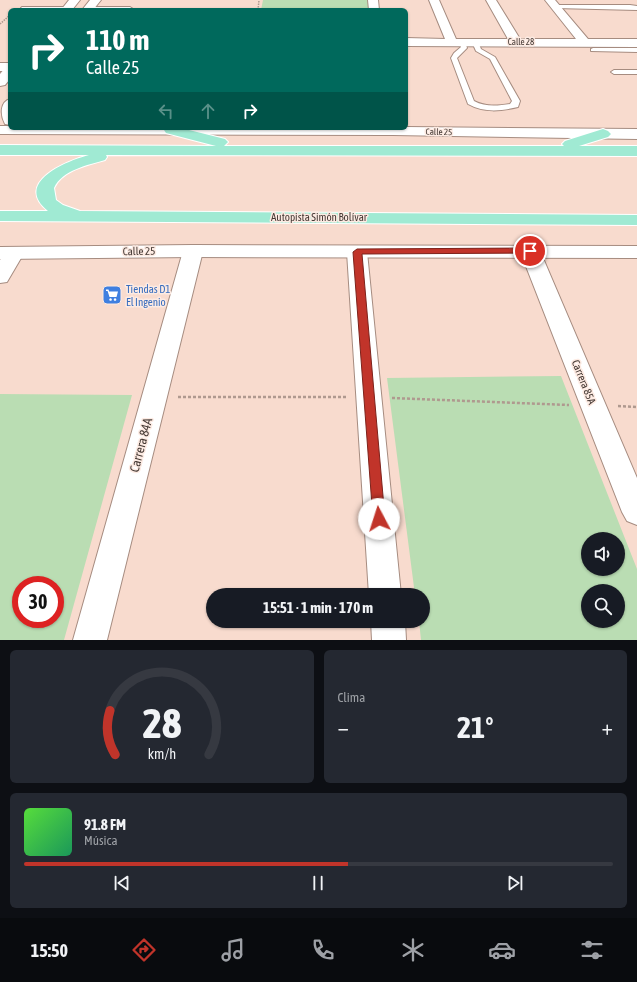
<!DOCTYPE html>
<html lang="es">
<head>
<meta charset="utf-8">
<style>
  :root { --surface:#171b24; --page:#242831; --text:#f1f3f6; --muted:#9ea1a6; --line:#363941; --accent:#c1342a }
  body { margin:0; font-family:"Asap Condensed",sans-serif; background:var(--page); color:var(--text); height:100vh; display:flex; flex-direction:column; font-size:15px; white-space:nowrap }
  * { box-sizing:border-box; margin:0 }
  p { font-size:13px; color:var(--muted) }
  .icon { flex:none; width:22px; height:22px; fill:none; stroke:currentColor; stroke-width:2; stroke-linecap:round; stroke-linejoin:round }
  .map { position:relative; height:640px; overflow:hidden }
  .panel { display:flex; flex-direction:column; gap:10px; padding:10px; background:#0d0f14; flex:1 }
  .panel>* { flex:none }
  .top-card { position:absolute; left:8px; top:8px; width:400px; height:122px; border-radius:6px; box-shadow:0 1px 3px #0004; background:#00695c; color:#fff; overflow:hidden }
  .tools { position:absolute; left:581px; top:532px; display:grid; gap:8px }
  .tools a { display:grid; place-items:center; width:44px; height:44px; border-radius:50%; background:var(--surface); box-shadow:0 1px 3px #0004; font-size:20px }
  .speed { position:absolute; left:12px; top:576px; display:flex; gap:8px; font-size:20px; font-weight:700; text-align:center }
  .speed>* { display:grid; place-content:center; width:52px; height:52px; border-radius:50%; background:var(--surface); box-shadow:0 1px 3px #0004; line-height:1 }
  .speed .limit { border:6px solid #d22; background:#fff; color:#111 }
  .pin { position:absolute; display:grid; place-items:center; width:34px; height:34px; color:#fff; margin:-17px; border:2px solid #fff; border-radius:50%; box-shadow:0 1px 4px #0007 }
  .me { position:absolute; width:44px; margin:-22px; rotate:355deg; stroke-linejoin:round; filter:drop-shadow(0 0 3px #0008) }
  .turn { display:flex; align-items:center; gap:14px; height:84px; padding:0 12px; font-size:18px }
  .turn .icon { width:52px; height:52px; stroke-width:2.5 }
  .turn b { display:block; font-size:28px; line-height:34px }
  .lanes { display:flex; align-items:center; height:38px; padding:0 12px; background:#0003; justify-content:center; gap:20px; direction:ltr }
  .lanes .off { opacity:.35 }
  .big { font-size:30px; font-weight:700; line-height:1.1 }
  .panel .widget { flex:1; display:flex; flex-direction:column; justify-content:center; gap:6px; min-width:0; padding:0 14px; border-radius:6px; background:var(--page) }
  .panel .dial { align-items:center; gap:0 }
  .dial svg { height:104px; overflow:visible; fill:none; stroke:var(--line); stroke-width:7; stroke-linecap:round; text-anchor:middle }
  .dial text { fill:var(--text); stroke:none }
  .song { display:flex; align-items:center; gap:12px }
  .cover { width:48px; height:48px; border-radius:6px; background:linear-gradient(135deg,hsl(110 70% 55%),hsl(150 70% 35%)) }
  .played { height:4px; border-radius:2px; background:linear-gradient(90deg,var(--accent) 55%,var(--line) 55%) }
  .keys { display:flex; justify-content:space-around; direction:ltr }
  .heat { display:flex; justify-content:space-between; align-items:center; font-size:22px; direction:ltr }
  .panel .tiles { flex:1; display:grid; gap:10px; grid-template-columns:1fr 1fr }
  .widget:last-child { grid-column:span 2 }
  .trip { position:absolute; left:206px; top:588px; width:224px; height:40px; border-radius:20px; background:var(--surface); box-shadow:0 1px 3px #0004; font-weight:700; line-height:40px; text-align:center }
  .menu { display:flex; height:64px; justify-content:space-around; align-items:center; background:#090b0e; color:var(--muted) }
  .menu .icon { width:28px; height:28px }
  .menu .on { color:var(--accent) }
  .menu b { font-size:18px; color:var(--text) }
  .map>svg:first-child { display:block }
  .green { fill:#baddb3; fill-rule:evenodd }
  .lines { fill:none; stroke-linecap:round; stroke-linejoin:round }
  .service-casing { stroke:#a68c80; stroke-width:2 }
  .minor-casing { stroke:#a68c80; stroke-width:2 }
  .tertiary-casing { stroke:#a68c80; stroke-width:2 }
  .trunk-casing { stroke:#fff; stroke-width:2 }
  .path-far1 { stroke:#af998f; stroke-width:1.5; stroke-dasharray:1.5 1; stroke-linecap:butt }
  .path { stroke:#af998f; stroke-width:2.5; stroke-dasharray:3 2; stroke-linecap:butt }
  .service { fill:#fff; fill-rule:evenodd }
  .minor { fill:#fff; fill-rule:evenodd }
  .tertiary { fill:#fff; fill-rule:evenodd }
  .trunk { fill:#a0ead3; fill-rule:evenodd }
  .route { fill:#c1342a; stroke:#7d221b }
  .labels { text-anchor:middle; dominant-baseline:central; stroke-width:3; stroke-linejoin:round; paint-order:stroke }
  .far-street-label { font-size:9px; fill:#443934; stroke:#fdebe3 }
  .street-label { font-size:11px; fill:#443934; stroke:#fdebe3 }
  .shop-label { font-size:11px; fill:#366cbe; stroke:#fdebe3; text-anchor:start }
  .near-street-label { font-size:13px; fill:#443934; stroke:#fdebe3 }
</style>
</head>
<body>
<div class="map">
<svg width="637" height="640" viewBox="0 0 637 640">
  <rect width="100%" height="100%" fill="#f8dbce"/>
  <!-- green -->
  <path class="green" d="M263,0H370L372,10H261Z
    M561,376L637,569V640H421L419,621H423V595H415L387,378ZM588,539H618V569H588ZM588,591H618V621H588Z
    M0,394L132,395L64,640H0ZM21,585H55V619H21Z"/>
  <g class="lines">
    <!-- service casing -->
    <g class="service-casing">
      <path id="service" d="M553,5H630L637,6V10L555,8L553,7Z
        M22,7H67L70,9L24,10L21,8Z
        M88,7H130L133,9L86,10V8Z
        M462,40L465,42L467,48L457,58L474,101C485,107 497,106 510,104L512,101L490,59L476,51L472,42L475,40L478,42L481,49L495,57L520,101L518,107C501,111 484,113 468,104L451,58L454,53L461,47L459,42Z
        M593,48H637V52L591,51V49Z
        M637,70V74H614L611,72L614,70Z"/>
    </g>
    <!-- minor casing -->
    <g class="minor-casing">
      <path id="minor" d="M368,0H378L379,10H369Z
        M429,0H439L456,39H508L486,0H496L520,39H576L545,0H555L588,39H637V47L406,46V38L445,39Z
        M0,63H10V71H0Z
        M193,245L200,247L203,251L107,640H73L183,251L186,247Z
        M530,245L537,247L540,251L637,478V525L627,521L622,512L520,251L523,247Z
        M357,246L364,248L367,252L401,595H369L347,252L350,248Z
        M14,247L21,249L24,253L7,282L0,283V260L7,249Z
        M371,621H405L406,640H372Z"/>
    </g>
    <!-- tertiary casing -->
    <g class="tertiary-casing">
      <path id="tertiary" d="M69,0H80L72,10H61Z
        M90,0H101L93,10H82Z
        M10,67V79L5,85L0,86V74L5,68Z
        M10,99V125L5,124C0,115 0,102 10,99Z
        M0,126H10V128H406V127L637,129V139L393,135L0,134Z
        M193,245L637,246V258L193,257L0,259V247Z"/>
    </g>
    <!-- trunk casing -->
    <g class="trunk-casing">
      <path id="trunk" d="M165,128H181L225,139L228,142L224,146H564L562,144L565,141L603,129L608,131L611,134L608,137L579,146H637V156L106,155L107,157L105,160C88,165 62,170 54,188L56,200L63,205L80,211L637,215V225L0,221V211H48C13,183 66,161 89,155H0V145L216,146L166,133L164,130Z"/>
    </g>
    <!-- path-far1 -->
    <path class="path-far1" d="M258,10L259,0
      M0,24L10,15"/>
    <!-- path -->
    <path class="path" d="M178,397H347
      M392,398L569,405
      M618,406L637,407"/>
    <!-- service -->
    <use href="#service" class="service"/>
    <!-- minor -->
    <use href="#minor" class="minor"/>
    <!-- tertiary -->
    <use href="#tertiary" class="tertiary"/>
    <!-- trunk -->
    <use href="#trunk" class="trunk"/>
  </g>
  <!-- route -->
  <path class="route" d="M530,248L534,251L533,253L362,254L385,519L383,523L379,524L375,523L373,519L353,252L357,249Z"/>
  <!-- icons -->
  <defs>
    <g id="supermarket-square" transform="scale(1)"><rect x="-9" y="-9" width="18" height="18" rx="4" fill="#3f7fe0" stroke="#fdebe3"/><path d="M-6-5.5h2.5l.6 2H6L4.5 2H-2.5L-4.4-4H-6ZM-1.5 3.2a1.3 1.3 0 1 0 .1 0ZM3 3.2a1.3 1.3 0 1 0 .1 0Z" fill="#fff"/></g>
  </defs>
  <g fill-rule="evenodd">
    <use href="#supermarket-square" x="112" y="295"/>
  </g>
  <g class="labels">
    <!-- far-street labels -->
    <g class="far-street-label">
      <text x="521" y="42">Calle 28</text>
      <text transform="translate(439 132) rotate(1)">Calle 25</text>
    </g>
    <!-- street labels -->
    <g class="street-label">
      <text x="319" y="217">Autopista Simón Bolívar</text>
      <text transform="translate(139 251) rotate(-1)">Calle 25</text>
      <text transform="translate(584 382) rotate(68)">Carrera 85A</text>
    </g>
    <!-- shop labels -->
    <g class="shop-label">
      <text x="126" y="289">Tiendas D1<tspan x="126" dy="13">El Ingenio</tspan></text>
    </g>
    <!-- near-street labels -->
    <g class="near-street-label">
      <text transform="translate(141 445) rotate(-75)">Carrera 84A</text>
    </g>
  </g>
</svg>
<div class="tools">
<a><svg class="icon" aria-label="sound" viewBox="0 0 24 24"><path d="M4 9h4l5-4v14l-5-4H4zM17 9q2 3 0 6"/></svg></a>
<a><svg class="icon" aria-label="search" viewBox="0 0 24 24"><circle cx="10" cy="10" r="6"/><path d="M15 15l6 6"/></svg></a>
</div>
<div class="speed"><div class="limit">30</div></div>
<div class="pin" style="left:530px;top:251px;background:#d93025"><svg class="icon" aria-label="arrive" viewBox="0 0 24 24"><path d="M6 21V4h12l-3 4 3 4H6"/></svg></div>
<svg class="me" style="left:379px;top:519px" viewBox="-20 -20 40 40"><circle r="19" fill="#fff"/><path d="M0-13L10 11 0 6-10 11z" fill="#c1342a"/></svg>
<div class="trip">15:51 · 1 min · 170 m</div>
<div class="top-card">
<div class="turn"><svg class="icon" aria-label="right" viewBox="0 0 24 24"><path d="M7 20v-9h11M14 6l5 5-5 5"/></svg><div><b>110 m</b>Calle 25</div></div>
<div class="lanes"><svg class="icon off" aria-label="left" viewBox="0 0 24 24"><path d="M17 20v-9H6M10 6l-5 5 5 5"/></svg><svg class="icon off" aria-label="ahead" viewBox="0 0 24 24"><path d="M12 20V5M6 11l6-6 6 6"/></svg><svg class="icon" aria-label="right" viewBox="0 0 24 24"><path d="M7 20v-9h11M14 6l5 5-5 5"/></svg></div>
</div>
</div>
<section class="panel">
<div class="tiles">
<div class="widget dial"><svg viewBox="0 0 100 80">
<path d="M14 69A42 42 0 1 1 86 69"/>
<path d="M14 69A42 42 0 0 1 10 35" stroke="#c1342a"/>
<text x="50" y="56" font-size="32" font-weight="700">28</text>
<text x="50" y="72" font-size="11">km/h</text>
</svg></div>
<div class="widget"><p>Clima</p>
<div class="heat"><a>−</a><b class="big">21°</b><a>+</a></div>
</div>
<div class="widget">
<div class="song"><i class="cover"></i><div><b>91.8 FM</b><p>Música</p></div></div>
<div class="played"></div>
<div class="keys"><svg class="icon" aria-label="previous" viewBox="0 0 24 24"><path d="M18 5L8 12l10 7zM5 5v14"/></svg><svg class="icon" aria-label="pause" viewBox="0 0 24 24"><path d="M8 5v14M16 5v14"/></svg><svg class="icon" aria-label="next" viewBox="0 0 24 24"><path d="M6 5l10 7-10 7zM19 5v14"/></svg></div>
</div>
</div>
</section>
<nav class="menu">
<b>15:50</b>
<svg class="icon on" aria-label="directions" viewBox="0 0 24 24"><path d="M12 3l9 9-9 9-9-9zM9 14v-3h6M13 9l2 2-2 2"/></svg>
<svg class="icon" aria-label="music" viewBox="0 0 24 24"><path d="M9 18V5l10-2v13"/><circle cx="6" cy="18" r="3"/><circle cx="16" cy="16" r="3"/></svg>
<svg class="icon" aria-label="phone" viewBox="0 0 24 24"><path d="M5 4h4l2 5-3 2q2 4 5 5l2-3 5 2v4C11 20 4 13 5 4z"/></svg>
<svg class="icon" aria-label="climate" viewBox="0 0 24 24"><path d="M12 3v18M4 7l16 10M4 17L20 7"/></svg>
<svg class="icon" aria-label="car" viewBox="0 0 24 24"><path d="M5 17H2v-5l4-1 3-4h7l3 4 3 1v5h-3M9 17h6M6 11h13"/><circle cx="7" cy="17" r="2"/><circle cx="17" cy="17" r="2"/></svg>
<svg class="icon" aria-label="filters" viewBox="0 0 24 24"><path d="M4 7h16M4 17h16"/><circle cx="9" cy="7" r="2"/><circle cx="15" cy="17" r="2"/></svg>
</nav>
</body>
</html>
